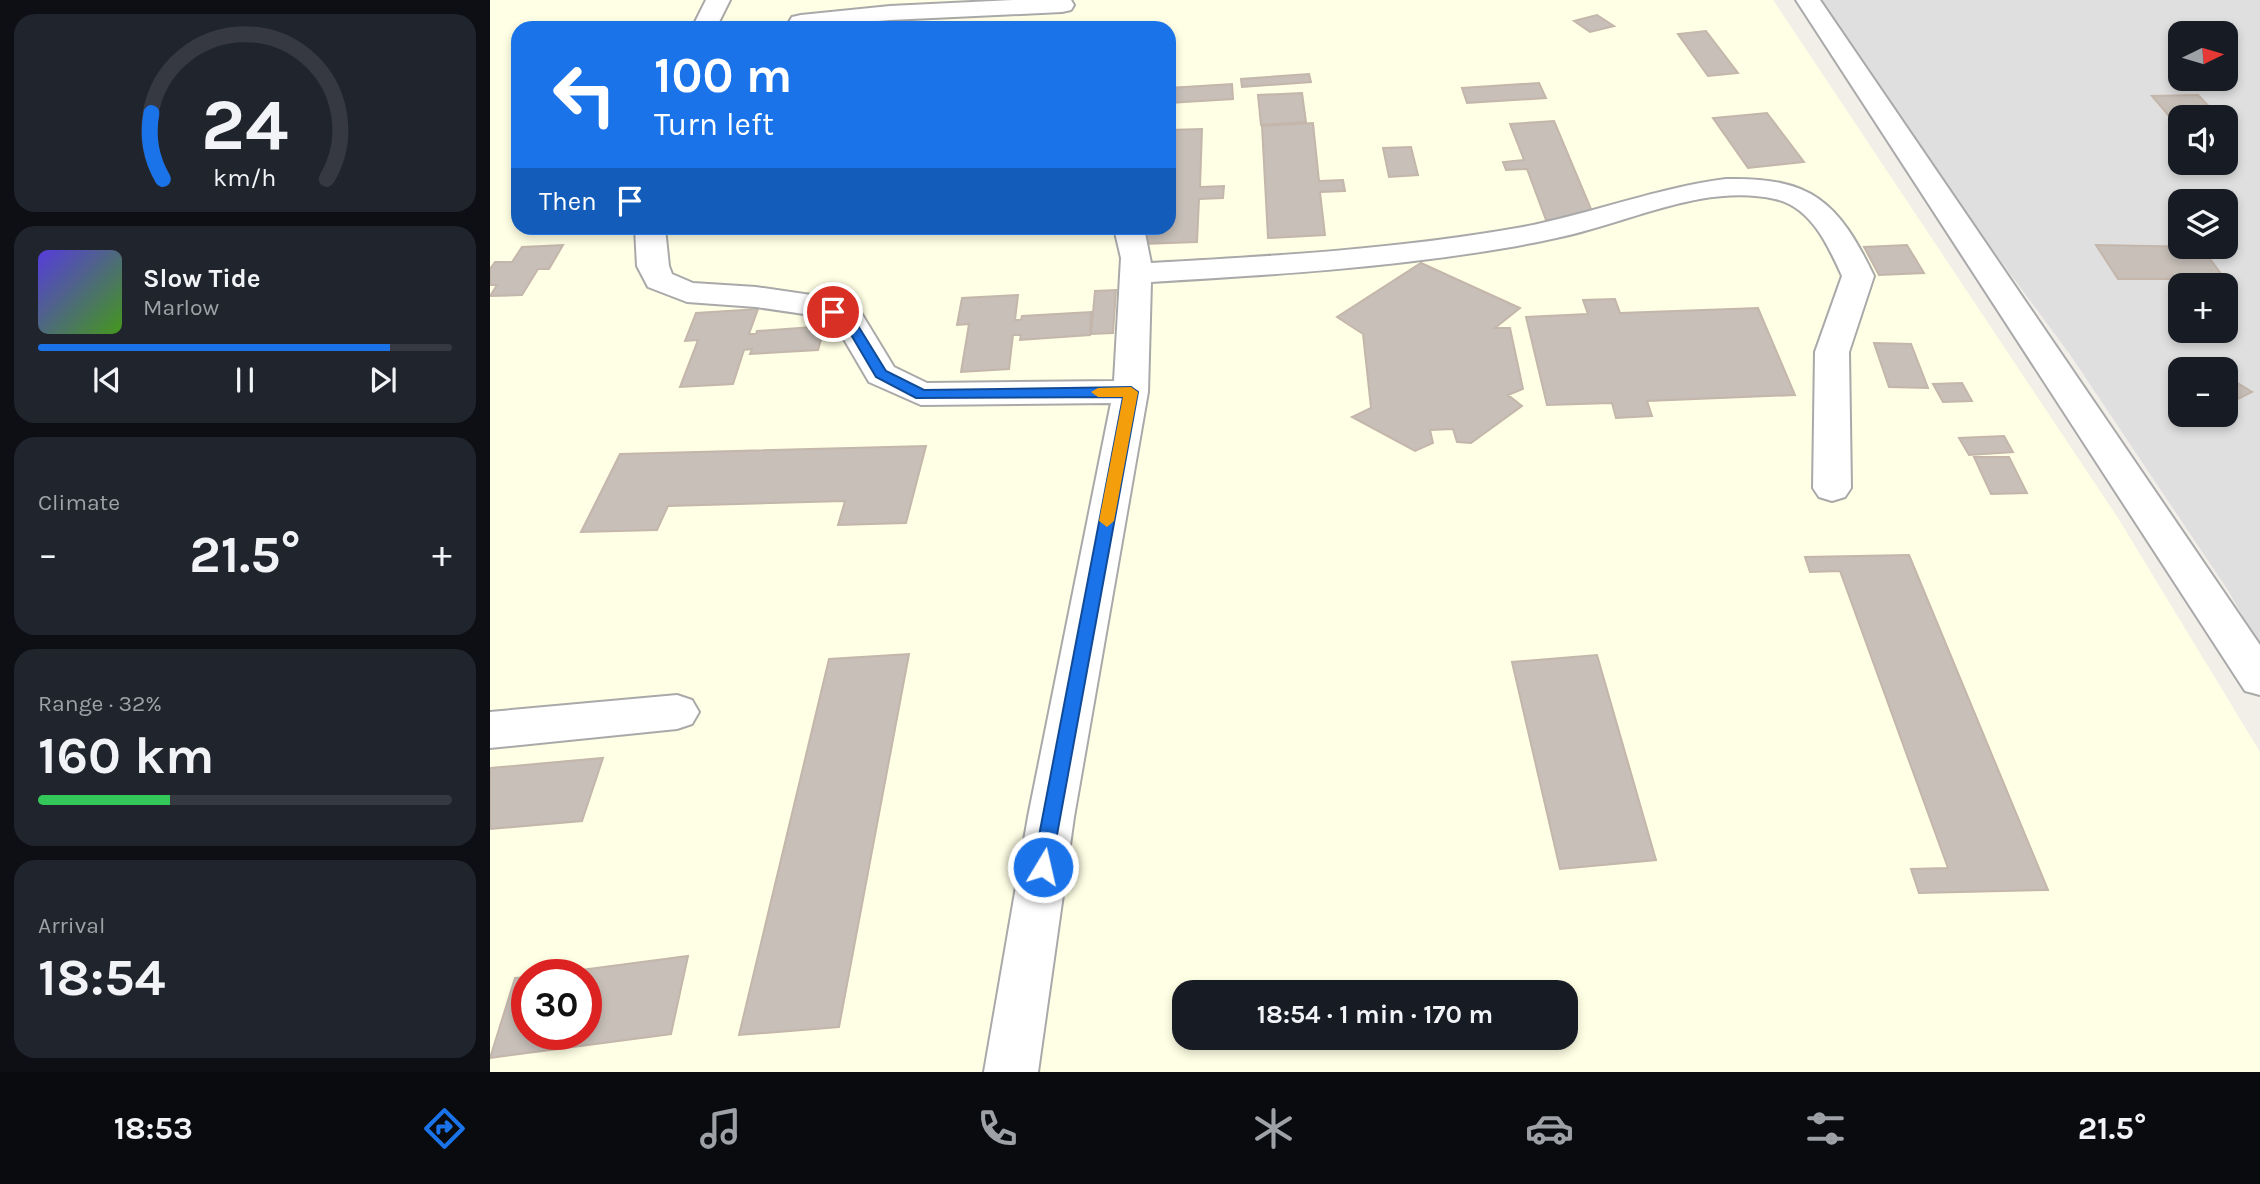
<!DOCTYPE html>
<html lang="en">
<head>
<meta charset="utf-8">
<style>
  :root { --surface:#171b24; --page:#20242c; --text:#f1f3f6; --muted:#9ea1a6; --line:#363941; --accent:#1a73e8 }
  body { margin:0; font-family:Karla,sans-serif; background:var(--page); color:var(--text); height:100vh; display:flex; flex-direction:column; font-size:26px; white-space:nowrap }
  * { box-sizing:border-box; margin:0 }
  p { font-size:23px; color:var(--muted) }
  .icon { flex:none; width:38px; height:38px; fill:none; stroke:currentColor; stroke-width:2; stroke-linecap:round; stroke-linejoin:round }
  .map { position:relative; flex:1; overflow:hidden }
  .drawer { display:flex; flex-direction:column; gap:14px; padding:14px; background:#0d0f14; width:490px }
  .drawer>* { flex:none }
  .banner { position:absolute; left:21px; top:21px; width:665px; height:214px; border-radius:21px; box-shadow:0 4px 10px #0003; background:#1a73e8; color:#fff; overflow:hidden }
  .needle { width:46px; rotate:85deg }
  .buttons { position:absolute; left:1678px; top:21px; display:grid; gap:14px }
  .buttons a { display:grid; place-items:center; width:70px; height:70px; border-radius:14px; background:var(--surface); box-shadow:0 4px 10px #0003; font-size:35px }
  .speed { position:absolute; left:21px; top:959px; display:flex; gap:14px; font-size:35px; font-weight:700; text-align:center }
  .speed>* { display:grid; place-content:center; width:91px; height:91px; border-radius:50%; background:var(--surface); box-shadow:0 4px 10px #0003; line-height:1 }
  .speed .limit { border:10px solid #d22; background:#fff; color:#111 }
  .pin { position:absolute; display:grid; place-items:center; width:60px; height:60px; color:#fff; margin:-30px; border:4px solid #fff; border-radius:50%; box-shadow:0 2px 7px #0007 }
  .me { position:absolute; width:77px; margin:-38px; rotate:9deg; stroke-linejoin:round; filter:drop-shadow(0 0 5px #0008) }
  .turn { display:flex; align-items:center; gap:24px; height:147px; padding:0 28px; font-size:32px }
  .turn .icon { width:91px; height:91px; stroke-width:2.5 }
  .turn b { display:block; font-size:49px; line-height:60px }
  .then { display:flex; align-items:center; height:66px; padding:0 28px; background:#0003; gap:14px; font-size:26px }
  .big { font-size:52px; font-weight:700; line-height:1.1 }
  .drawer .widget { flex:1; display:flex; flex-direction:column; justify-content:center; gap:10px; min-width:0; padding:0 24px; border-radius:21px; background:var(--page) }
  .drawer .dial { align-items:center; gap:0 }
  .dial svg { height:182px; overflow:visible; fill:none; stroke:var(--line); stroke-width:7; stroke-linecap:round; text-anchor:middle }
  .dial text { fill:var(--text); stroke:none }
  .song { display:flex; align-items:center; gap:21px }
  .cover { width:84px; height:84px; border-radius:10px; background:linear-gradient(135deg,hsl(250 70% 55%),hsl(100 70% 35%)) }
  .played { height:7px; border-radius:4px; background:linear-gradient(90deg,var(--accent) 85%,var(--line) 85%) }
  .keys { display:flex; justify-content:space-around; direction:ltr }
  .heat { display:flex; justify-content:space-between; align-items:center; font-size:38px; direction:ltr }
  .charge { height:10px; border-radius:5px; background:linear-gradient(90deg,#34c759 32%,var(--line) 0) }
  .trip { position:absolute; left:682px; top:980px; width:406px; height:70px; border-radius:21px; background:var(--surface); box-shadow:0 4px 10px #0003; font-weight:700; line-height:70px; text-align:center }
  .dock { display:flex; height:112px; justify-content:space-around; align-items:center; background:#090b0e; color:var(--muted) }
  .dock .icon { width:49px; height:49px }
  .dock .on { color:var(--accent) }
  .dock b { font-size:32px; color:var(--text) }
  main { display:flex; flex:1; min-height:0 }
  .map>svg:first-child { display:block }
  .residential { fill:#e0dfdf; fill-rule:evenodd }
  .education { fill:#ffffe5; fill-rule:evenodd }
  .building { fill:#c7bfb8; stroke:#c4b6ab; stroke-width:2 }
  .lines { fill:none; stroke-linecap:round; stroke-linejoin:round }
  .minor-casing { stroke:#a9a9a9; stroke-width:4 }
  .minor { fill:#fff; fill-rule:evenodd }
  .route { fill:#1a73e8; stroke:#114b97; stroke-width:2 }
  .slow { fill:#f59e0b }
</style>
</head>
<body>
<main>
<section class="drawer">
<div class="widget dial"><svg viewBox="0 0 100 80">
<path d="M14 69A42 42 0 1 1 86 69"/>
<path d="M14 69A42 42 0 0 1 9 40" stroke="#1a73e8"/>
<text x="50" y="56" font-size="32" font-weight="700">24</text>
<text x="50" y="72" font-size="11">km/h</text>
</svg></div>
<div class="widget">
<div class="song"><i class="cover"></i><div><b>Slow Tide</b><p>Marlow</p></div></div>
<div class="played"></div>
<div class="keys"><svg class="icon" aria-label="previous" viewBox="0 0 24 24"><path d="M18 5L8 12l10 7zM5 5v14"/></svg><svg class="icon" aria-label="pause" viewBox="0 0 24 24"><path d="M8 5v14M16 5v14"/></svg><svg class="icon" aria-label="next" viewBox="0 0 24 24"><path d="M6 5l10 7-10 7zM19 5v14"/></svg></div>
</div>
<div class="widget"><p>Climate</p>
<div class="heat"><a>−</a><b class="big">21.5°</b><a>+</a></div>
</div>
<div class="widget"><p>Range · 32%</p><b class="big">160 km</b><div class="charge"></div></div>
<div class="widget"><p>Arrival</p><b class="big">18:54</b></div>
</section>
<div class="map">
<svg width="1770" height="1072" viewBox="0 0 1770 1072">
  <rect width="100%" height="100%" fill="#f2efe9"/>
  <!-- residential -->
  <path class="residential" d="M1332,0H1770V647L1739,592L1581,356L1445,172ZM1690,33H1736V79H1690ZM1690,117H1736V163H1690ZM1690,201H1736V247H1690ZM1690,285H1736V331H1690ZM1690,369H1736V415H1690Z"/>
  <!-- education -->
  <path class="education" d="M0,0H1283L1628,518L1770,752V1072H0ZM28,28H679V228H28ZM37,975H96V1034H37ZM695,992H1076V1038H695Z"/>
  <!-- building -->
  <path class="building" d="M1107,15L1124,26L1100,32L1084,21Z
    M1216,31L1248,73L1218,76L1188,34Z
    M819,74L821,82L752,87L751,79Z
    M1049,83L1056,98L977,103L972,88Z
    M742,84L743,99L679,103V88Z
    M812,93L816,122L771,125L768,95Z
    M1708,95L1729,117H1690V129L1662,96Z
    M1277,113L1314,162L1258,168L1223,118Z
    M1064,121L1104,216L1056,220L1037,169L1016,170L1013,162L1034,160L1020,124Z
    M823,123L829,181L853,180L855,191L830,192L835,235L778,238L772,126Z
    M712,129L710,187L734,186L733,198L709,199L707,242L653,244L655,228H679V130Z
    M921,147L928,175L899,177L893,148Z
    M73,245L59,269H48L32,295L0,296L7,285H0V269L5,262H22L32,247Z
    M1417,245L1434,273L1389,275L1374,247Z
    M1606,245L1711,247L1735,279H1628Z
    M931,263L1030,308L1005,328H1020L1033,389L1018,395L1032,406L981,443L967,442L963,429L940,430L943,443L925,451L862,417L881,408L873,334L847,317Z
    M626,290L623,333L601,334L605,291Z
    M528,295L525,320H531L532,316L601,312L600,335L530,340L531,335H523L519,369L471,372L479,324L467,325L472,298Z
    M1125,299L1130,313L1268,308L1305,395L1157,401L1162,416L1126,418L1122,403L1057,405L1036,317L1098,314L1093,300Z
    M268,309L259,334H266L267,331L335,326L328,350L260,354L262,349L254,350L243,384L190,387L208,340L195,341L206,313Z
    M1384,343L1421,344L1438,388L1399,387Z
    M1711,360L1726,369H1692Z
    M1736,376L1762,392L1736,405Z
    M1472,383L1482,401L1453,402L1443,384Z
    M1514,436L1523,452L1479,455L1469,438Z
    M436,446L416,523L348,525L355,501L178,506L167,530L91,532L130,454Z
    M1484,457H1519L1537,493L1501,494Z
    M1419,555L1558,890L1429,893L1421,869L1458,868L1350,571L1320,572L1315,557Z
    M419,654L349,1027L249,1035L339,659Z
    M1107,655L1166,860L1070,869L1022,662Z
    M113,758L92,821L0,829V768Z
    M198,956L181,1034L0,1058L25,978L37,977V1034H96V975H53Z"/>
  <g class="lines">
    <!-- minor casing -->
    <g class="minor-casing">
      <path id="minor" d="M216,0H240L226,28H202Z
        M523,0H581L584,5L581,10L572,12L400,20L305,28L299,22L302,17L311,15L400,6Z
        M1306,0H1330L1770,645V695L1755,691Z
        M1236,179C1321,177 1348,201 1384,276L1359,352L1361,488L1355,497L1342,501L1329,497L1323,488L1325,352L1352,276C1338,245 1321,207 1285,199C1222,185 1157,214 1098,230C1071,238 1043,243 1015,248C897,268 780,275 661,282L658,392L584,817L548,1072H494L538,817L621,403L431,405L379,382L345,324L321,315L266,307L197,302L158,287L147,266L145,228H175L179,266L182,274L203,283L266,287L328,296L370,311L404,367L437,383L624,381L631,258L624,228H654L661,263C786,256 910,249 1033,227C1101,214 1166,188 1236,179Z
        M187,695L202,700L209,712L202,724L187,729L0,748V712Z"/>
    </g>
    <!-- minor -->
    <use href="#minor" class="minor"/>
  </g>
  <!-- route -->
  <path class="route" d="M343,308L362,316L396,371L434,390L641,387L648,392L560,873L553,876L546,873L543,867L633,397L426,398L386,377L353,321L336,312Z"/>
  <!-- slow -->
  <path class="slow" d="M641,387L648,392L624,521L617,527L609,521L633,397H608L601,392L608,388Z"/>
</svg>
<div class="buttons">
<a><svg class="needle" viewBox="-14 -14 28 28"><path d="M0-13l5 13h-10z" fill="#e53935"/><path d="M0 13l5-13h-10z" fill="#9ea1a6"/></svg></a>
<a><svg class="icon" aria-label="sound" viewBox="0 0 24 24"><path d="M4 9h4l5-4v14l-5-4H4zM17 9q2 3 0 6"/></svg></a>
<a><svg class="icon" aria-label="layers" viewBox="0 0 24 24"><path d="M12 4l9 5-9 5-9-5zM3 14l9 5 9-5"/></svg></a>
<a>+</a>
<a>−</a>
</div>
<div class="speed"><div class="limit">30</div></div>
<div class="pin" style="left:343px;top:312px;background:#d93025"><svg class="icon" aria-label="arrive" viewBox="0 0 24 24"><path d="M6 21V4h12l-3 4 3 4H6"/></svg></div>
<svg class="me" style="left:553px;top:867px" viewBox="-20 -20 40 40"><circle r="17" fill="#1a73e8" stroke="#fff" stroke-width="3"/><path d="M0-11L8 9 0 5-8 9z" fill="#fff"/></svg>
<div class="trip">18:54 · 1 min · 170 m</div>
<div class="banner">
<div class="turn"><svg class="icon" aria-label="left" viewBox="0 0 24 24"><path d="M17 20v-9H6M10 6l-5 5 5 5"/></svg><div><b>100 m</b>Turn left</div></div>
<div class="then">Then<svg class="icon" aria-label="arrive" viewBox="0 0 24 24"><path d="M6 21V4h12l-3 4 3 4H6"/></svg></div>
</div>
</div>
</main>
<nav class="dock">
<b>18:53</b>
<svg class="icon on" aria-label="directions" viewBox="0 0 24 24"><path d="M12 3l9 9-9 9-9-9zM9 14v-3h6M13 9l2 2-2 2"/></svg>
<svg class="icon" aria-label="music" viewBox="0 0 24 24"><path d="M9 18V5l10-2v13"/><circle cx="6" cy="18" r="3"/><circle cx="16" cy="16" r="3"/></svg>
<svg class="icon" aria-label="phone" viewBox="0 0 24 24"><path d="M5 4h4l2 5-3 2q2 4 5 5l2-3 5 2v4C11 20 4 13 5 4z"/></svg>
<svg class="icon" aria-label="climate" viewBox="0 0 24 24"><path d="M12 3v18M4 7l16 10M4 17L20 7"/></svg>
<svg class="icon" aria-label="car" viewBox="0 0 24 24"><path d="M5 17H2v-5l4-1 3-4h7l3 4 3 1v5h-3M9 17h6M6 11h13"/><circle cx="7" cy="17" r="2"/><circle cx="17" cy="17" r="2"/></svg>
<svg class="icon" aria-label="filters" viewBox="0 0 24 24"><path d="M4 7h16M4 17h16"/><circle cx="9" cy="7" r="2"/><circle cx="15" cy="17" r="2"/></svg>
<b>21.5°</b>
</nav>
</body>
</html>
